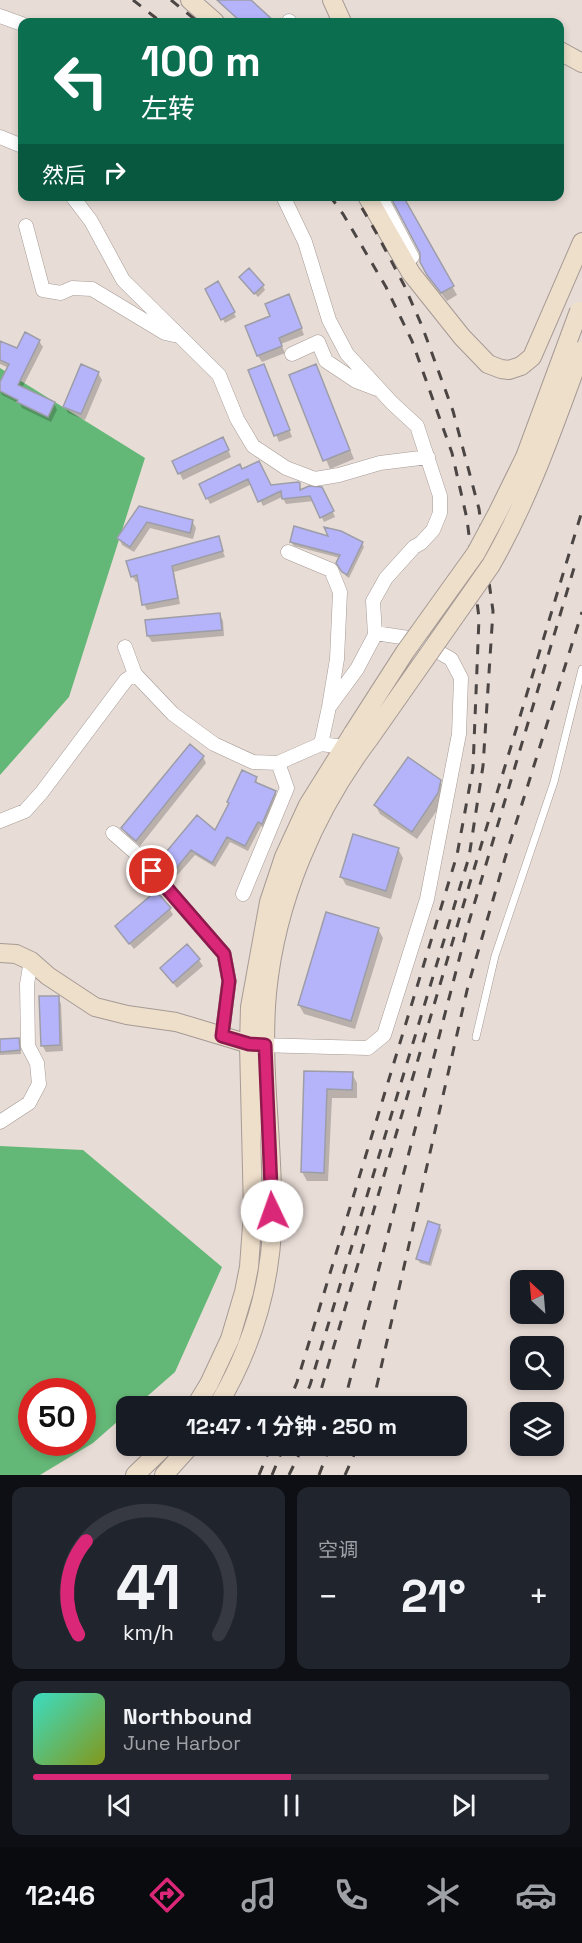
<!DOCTYPE html>
<html lang="zh">
<head>
<meta charset="utf-8">
<style>
  :root { --surface:#171b24; --page:#20242c; --text:#f1f3f6; --muted:#9ea1a6; --line:#363941; --accent:#db2777 }
  body { margin:0; font-family:"Space Grotesk","Noto Sans SC",sans-serif; background:var(--page); color:var(--text); height:100vh; display:flex; flex-direction:column; font-size:22px; white-space:nowrap }
  * { box-sizing:border-box; margin:0 }
  p { font-size:20px; color:var(--muted) }
  .icon { flex:none; width:33px; height:33px; fill:none; stroke:currentColor; stroke-width:2; stroke-linecap:round; stroke-linejoin:round }
  .map { position:relative; height:1475px; overflow:hidden }
  .sheet { display:flex; flex-direction:column; gap:12px; padding:12px; background:#0d0f14; flex:1 }
  .sheet>* { flex:none }
  .guide { position:absolute; left:18px; top:18px; width:546px; height:183px; border-radius:12px; box-shadow:0 3px 9px #0003; background:#0b6e4f; color:#fff; overflow:hidden }
  .needle { width:39px; rotate:334deg }
  .fabs { position:absolute; left:510px; top:1270px; display:grid; gap:12px }
  .fabs a { display:grid; place-items:center; width:54px; height:54px; border-radius:12px; background:var(--surface); box-shadow:0 3px 9px #0003; font-size:30px }
  .speed { position:absolute; left:18px; top:1378px; display:flex; gap:12px; font-size:30px; font-weight:700; text-align:center }
  .speed>* { display:grid; place-content:center; width:78px; height:78px; border-radius:50%; background:var(--surface); box-shadow:0 3px 9px #0003; line-height:1 }
  .speed .limit { border:9px solid #d22; background:#fff; color:#111 }
  .pin { position:absolute; display:grid; place-items:center; width:51px; height:51px; color:#fff; margin:-26px; border:3px solid #fff; border-radius:50%; box-shadow:0 2px 6px #0007 }
  .me { position:absolute; width:66px; margin:-33px; rotate:357deg; stroke-linejoin:round; filter:drop-shadow(0 0 4px #0008) }
  .turn { display:flex; align-items:center; gap:21px; height:126px; padding:0 24px; font-size:27px }
  .turn .icon { width:78px; height:78px; stroke-width:2.5 }
  .turn b { display:block; font-size:42px; line-height:51px }
  .then { display:flex; align-items:center; height:57px; padding:0 24px; background:#0003; gap:12px; font-size:22px }
  .big { font-size:45px; font-weight:700; line-height:1.1 }
  .sheet .widget { flex:1; display:flex; flex-direction:column; justify-content:center; gap:9px; min-width:0; padding:0 21px; border-radius:12px; background:var(--page) }
  .sheet .dial { align-items:center; gap:0 }
  .dial svg { height:156px; overflow:visible; fill:none; stroke:var(--line); stroke-width:7; stroke-linecap:round; text-anchor:middle }
  .dial text { fill:var(--text); stroke:none }
  .song { display:flex; align-items:center; gap:18px }
  .cover { width:72px; height:72px; border-radius:9px; background:linear-gradient(135deg,hsl(170 70% 55%),hsl(70 70% 35%)) }
  .played { height:6px; border-radius:3px; background:linear-gradient(90deg,var(--accent) 50%,var(--line) 50%) }
  .keys { display:flex; justify-content:space-around; direction:ltr }
  .heat { display:flex; justify-content:space-between; align-items:center; font-size:33px; direction:ltr }
  .sheet .tiles { flex:1; display:grid; gap:12px; grid-template-columns:1fr 1fr }
  .widget:last-child { grid-column:span 2 }
  .trip { position:absolute; left:116px; top:1396px; width:351px; height:60px; border-radius:12px; background:var(--surface); box-shadow:0 3px 9px #0003; font-weight:700; line-height:60px; text-align:center }
  .tab-bar { display:flex; height:96px; justify-content:space-around; align-items:center; background:#090b0e; color:var(--muted) }
  .tab-bar .icon { width:42px; height:42px }
  .tab-bar .on { color:var(--accent) }
  .tab-bar b { font-size:27px; color:var(--text) }
  .map>svg:first-child { display:block }
  .forest { fill:#64b877; fill-rule:evenodd }
  .shadow { fill:#0003 }
  .building { fill:#b5b4fb; stroke:#9d9da8; stroke-width:1.5 }
  .lines { fill:none; stroke-linecap:round; stroke-linejoin:round }
  .lane-casing { stroke:#a69a95; stroke-width:8 }
  .street-casing { stroke:#a69a95; stroke-width:15 }
  .secondary-casing { stroke:#a69a95; stroke-width:20 }
  .lane { stroke:#fff; stroke-width:7 }
  .street { stroke:#fff; stroke-width:14 }
  .secondary { stroke:#eedfcb; stroke-width:18 }
  .rail { stroke:#4b4543; stroke-width:3; stroke-dasharray:10 10; stroke-linecap:butt }
  .secondary-bridge-casing { stroke:#a69a95; stroke-width:20; stroke-linecap:butt }
  .secondary-bridge { stroke:#eedfcb; stroke-width:18 }
  .route-casing { stroke:#8e194d; stroke-width:15 }
  .route { stroke:#db2777; stroke-width:10 }
</style>
</head>
<body>
<div class="map">
<svg width="582" height="1475" viewBox="0 0 582 1475">
  <rect width="100%" height="100%" fill="#e8dcd6"/>
  <!-- forest -->
  <path class="forest" d="M0,368L145,458L69,697L0,775Z
    M0,1146L83,1150L222,1267L175,1372L135,1407H126V1414L93,1443L40,1475H0ZM32,1392H82V1443H32Z"/>
  <!-- shadow -->
  <path class="shadow" d="M390,196H402L457,295L447,301L434,284L421,261V252Z
    M243,281L263,286L265,290L258,297Z
    M218,283L236,317L225,323L207,289Z
    M292,303L304,335L281,344L285,353L262,362L258,356L272,317Z
    M39,341L43,347L22,388L54,403L57,410L51,422L22,408L20,404L2,395L0,392V385L9,368L0,364V342L18,350Z
    M316,366L354,459L330,469L291,376Z
    M250,371L267,372L292,437L279,442Z
    M98,373L102,380L85,420L68,413L65,407Z
    M226,445L231,457L183,480L174,462Z
    M242,470L270,487L299,484L302,491L325,494L335,517L324,522L314,501L286,504L282,497L263,506L252,484L210,504L201,485Z
    M140,508L192,521L196,528L193,539L150,528L134,552L122,545L119,538Z
    M218,538L225,557L174,572L180,604L147,610L144,604L140,581L136,582L132,576Z
    M331,538L362,543L364,547L349,578L346,576L338,563L340,558L294,546L291,542Z
    M220,615L223,621L224,636L152,642L148,636Z
    M203,757L206,763L140,846L127,835L123,829Z
    M256,778L258,785L275,792L278,798L265,829L261,826L248,851L230,842L215,867L195,855L173,880L158,863L216,832Z
    M440,781L445,790L443,802L417,839L380,814L375,805Z
    M398,849L403,858L391,899L346,885L341,876Z
    M170,909L173,915L134,949L116,927Z
    M378,929L383,938L355,1029L304,1014L299,1005Z
    M199,960L203,966L177,988L161,968Z
    M58,998L61,1004L63,1051L46,1052L42,1045Z
    M18,1039L20,1043L21,1054L0,1055V1041Z
    M306,1072L352,1074L357,1083V1098H332L328,1181H307L302,1172Z
    M439,1226L442,1230L431,1266L420,1263L418,1259Z"/>
  <!-- building -->
  <path class="building" d="M217,0H251L275,22H241Z
    M390,196H403L454,286L441,293L427,275L420,262V253Z
    M249,268L264,285L254,294L239,277Z
    M218,281L235,312L221,320L205,289Z
    M289,294L302,328L279,338L282,346L257,356L245,326L270,316L265,304Z
    M25,332L40,340L18,385L55,402L48,417L17,402L18,400L0,391V382L9,364L0,360V341L17,348Z
    M81,364L99,372L81,414L63,407Z
    M264,364L290,430L274,436L248,370Z
    M316,364L350,450L323,461L289,375Z
    M223,437L229,450L178,474L172,461Z
    M259,461L271,485L298,482L300,483V490L309,486L322,487L334,511L320,518L310,496L282,499L281,491L258,502L248,479L206,499L199,484L240,464L242,469Z
    M139,506L193,520L190,533L147,522L130,547L117,538Z
    M294,526L328,536L324,527L341,531L363,542L347,575L342,572L336,563L340,555L290,542Z
    M219,536L223,551L172,566L178,598L142,605L137,575L131,577L126,561Z
    M220,613L222,630L147,636L145,620Z
    M190,744L204,756L136,841L121,828Z
    M408,757L441,780L438,793L412,832L374,805Z
    M242,770L257,777L255,782L276,791L262,824L258,822L245,846L227,837L212,863L191,850L170,876L157,863L197,815L215,830L229,803L227,802Z
    M353,834L399,848L386,891L340,877Z
    M156,891L171,908L129,944L115,926Z
    M326,912L379,928L351,1021L298,1005Z
    M187,944L200,959L173,983L160,968Z
    M39,996H59L60,1045L41,1046Z
    M19,1038L20,1050L0,1052V1039Z
    M304,1071L353,1072L352,1090L327,1089L324,1173L301,1172Z
    M428,1221L440,1225L429,1263L416,1259Z"/>
  <g class="lines">
    <!-- lane casing -->
    <g class="lane-casing">
      <path id="lane" d="M476,1037L495,956L554,782L582,669"/>
    </g>
    <!-- street casing -->
    <g class="street-casing">
      <path id="street" d="M0,16L22,24
        M289,21L290,22
        M0,137L22,146
        M72,196L91,221L123,280L219,375L237,419L253,446L286,468L315,479L339,475L380,463L428,457
        M283,196L305,242L329,320L347,354L392,403L417,426L440,496V513L433,530L421,543L414,547L386,578L373,601L375,635L357,669L329,707
        M380,196L412,257
        M26,226L43,290L61,293L72,288L92,289L165,333L174,335
        M292,354L318,342L326,361L356,381L377,389
        M288,552L331,570L340,592L337,659L329,707L321,744
        M125,647L135,674L173,714L214,744L253,762L278,763L321,744L344,747
        M0,821L25,811L42,792L126,680L135,674
        M113,833L138,855L224,954L229,981L222,1036
        M243,894L287,788L278,763
        M257,1045L368,1048L384,1035L427,899L459,734L461,678L451,659L415,639L375,633
        M0,1122L29,1103L39,1084L37,1063L28,1046L27,984L31,961"/>
    </g>
    <!-- secondary casing -->
    <g class="secondary-casing">
      <path id="secondary" d="M190,0L215,22
        M332,0L342,22
        M560,51L582,63
        M367,196L411,273L462,337L488,364L501,369L509,370L521,366L532,357L582,242
        M0,953L16,954L31,961L48,976L95,1007L127,1015L176,1022L249,1044
        M195,1407L209,1384L230,1339L244,1292L249,1267L253,1212L249,1044L250,1007L269,902L284,857L308,805L353,733
        M217,1407C249,1353 269,1293 272,1230C275,1151 260,1072 267,993C276,901 314,812 369,739
        M135,1475L165,1446
        M164,1475L190,1446"/>
    </g>
    <!-- lane -->
    <use href="#lane" class="lane"/>
    <!-- street -->
    <use href="#street" class="street"/>
    <!-- secondary -->
    <use href="#secondary" class="secondary"/>
    <!-- rail -->
    <path class="rail" d="M133,0L161,22
      M171,0L198,22
      M287,1407L297,1382L457,855L473,768L479,618L467,519L452,453L412,341L386,287L343,214L330,196
      M301,1407L310,1385L469,857L483,766L493,611L479,509L453,411L422,326L404,285L377,234L355,196
      M316,1407L471,879L582,511
      M343,1407L468,925L574,568
      M372,1407L468,986L506,855L582,612
      M259,1475L271,1446
      M272,1475L284,1446
      M289,1475L303,1446
      M319,1475L330,1446
      M345,1475L358,1446"/>
    <!-- secondary-bridge casing -->
    <g class="secondary-bridge-casing">
      <path id="secondary-bridge" d="M353,733L405,652L476,553L498,512L525,457L579,311
        M369,739L491,565C530,497 555,423 582,350"/>
    </g>
    <!-- secondary-bridge -->
    <use href="#secondary-bridge" class="secondary-bridge"/>
  </g>
  <g class="lines">
    <!-- route casing -->
    <g class="route-casing">
      <path id="route" d="M152,871L224,954L229,981L222,1036L249,1044L265,1045L272,1211"/>
    </g>
    <!-- route -->
    <use href="#route" class="route"/>
  </g>
</svg>
<div class="fabs">
<a><svg class="needle" viewBox="-14 -14 28 28"><path d="M0-13l5 13h-10z" fill="#e53935"/><path d="M0 13l5-13h-10z" fill="#9ea1a6"/></svg></a>
<a><svg class="icon" aria-label="search" viewBox="0 0 24 24"><circle cx="10" cy="10" r="6"/><path d="M15 15l6 6"/></svg></a>
<a><svg class="icon" aria-label="layers" viewBox="0 0 24 24"><path d="M12 4l9 5-9 5-9-5zM3 14l9 5 9-5"/></svg></a>
</div>
<div class="speed"><div class="limit">50</div></div>
<div class="pin" style="left:152px;top:871px;background:#d93025"><svg class="icon" aria-label="arrive" viewBox="0 0 24 24"><path d="M6 21V4h12l-3 4 3 4H6"/></svg></div>
<svg class="me" style="left:272px;top:1211px" viewBox="-20 -20 40 40"><circle r="19" fill="#fff"/><path d="M0-13L10 11 0 6-10 11z" fill="#db2777"/></svg>
<div class="trip">12:47 · 1 分钟 · 250 m</div>
<div class="guide">
<div class="turn"><svg class="icon" aria-label="left" viewBox="0 0 24 24"><path d="M17 20v-9H6M10 6l-5 5 5 5"/></svg><div><b>100 m</b>左转</div></div>
<div class="then">然后<svg class="icon" aria-label="right" viewBox="0 0 24 24"><path d="M7 20v-9h11M14 6l5 5-5 5"/></svg></div>
</div>
</div>
<section class="sheet">
<div class="tiles">
<div class="widget dial"><svg viewBox="0 0 100 80">
<path d="M14 69A42 42 0 1 1 86 69"/>
<path d="M14 69A42 42 0 0 1 18 21" stroke="#db2777"/>
<text x="50" y="56" font-size="32" font-weight="700">41</text>
<text x="50" y="72" font-size="11">km/h</text>
</svg></div>
<div class="widget"><p>空调</p>
<div class="heat"><a>−</a><b class="big">21°</b><a>+</a></div>
</div>
<div class="widget">
<div class="song"><i class="cover"></i><div><b>Northbound</b><p>June Harbor</p></div></div>
<div class="played"></div>
<div class="keys"><svg class="icon" aria-label="previous" viewBox="0 0 24 24"><path d="M18 5L8 12l10 7zM5 5v14"/></svg><svg class="icon" aria-label="pause" viewBox="0 0 24 24"><path d="M8 5v14M16 5v14"/></svg><svg class="icon" aria-label="next" viewBox="0 0 24 24"><path d="M6 5l10 7-10 7zM19 5v14"/></svg></div>
</div>
</div>
</section>
<nav class="tab-bar">
<b>12:46</b>
<svg class="icon on" aria-label="directions" viewBox="0 0 24 24"><path d="M12 3l9 9-9 9-9-9zM9 14v-3h6M13 9l2 2-2 2"/></svg>
<svg class="icon" aria-label="music" viewBox="0 0 24 24"><path d="M9 18V5l10-2v13"/><circle cx="6" cy="18" r="3"/><circle cx="16" cy="16" r="3"/></svg>
<svg class="icon" aria-label="phone" viewBox="0 0 24 24"><path d="M5 4h4l2 5-3 2q2 4 5 5l2-3 5 2v4C11 20 4 13 5 4z"/></svg>
<svg class="icon" aria-label="climate" viewBox="0 0 24 24"><path d="M12 3v18M4 7l16 10M4 17L20 7"/></svg>
<svg class="icon" aria-label="car" viewBox="0 0 24 24"><path d="M5 17H2v-5l4-1 3-4h7l3 4 3 1v5h-3M9 17h6M6 11h13"/><circle cx="7" cy="17" r="2"/><circle cx="17" cy="17" r="2"/></svg>
</nav>
</body>
</html>
